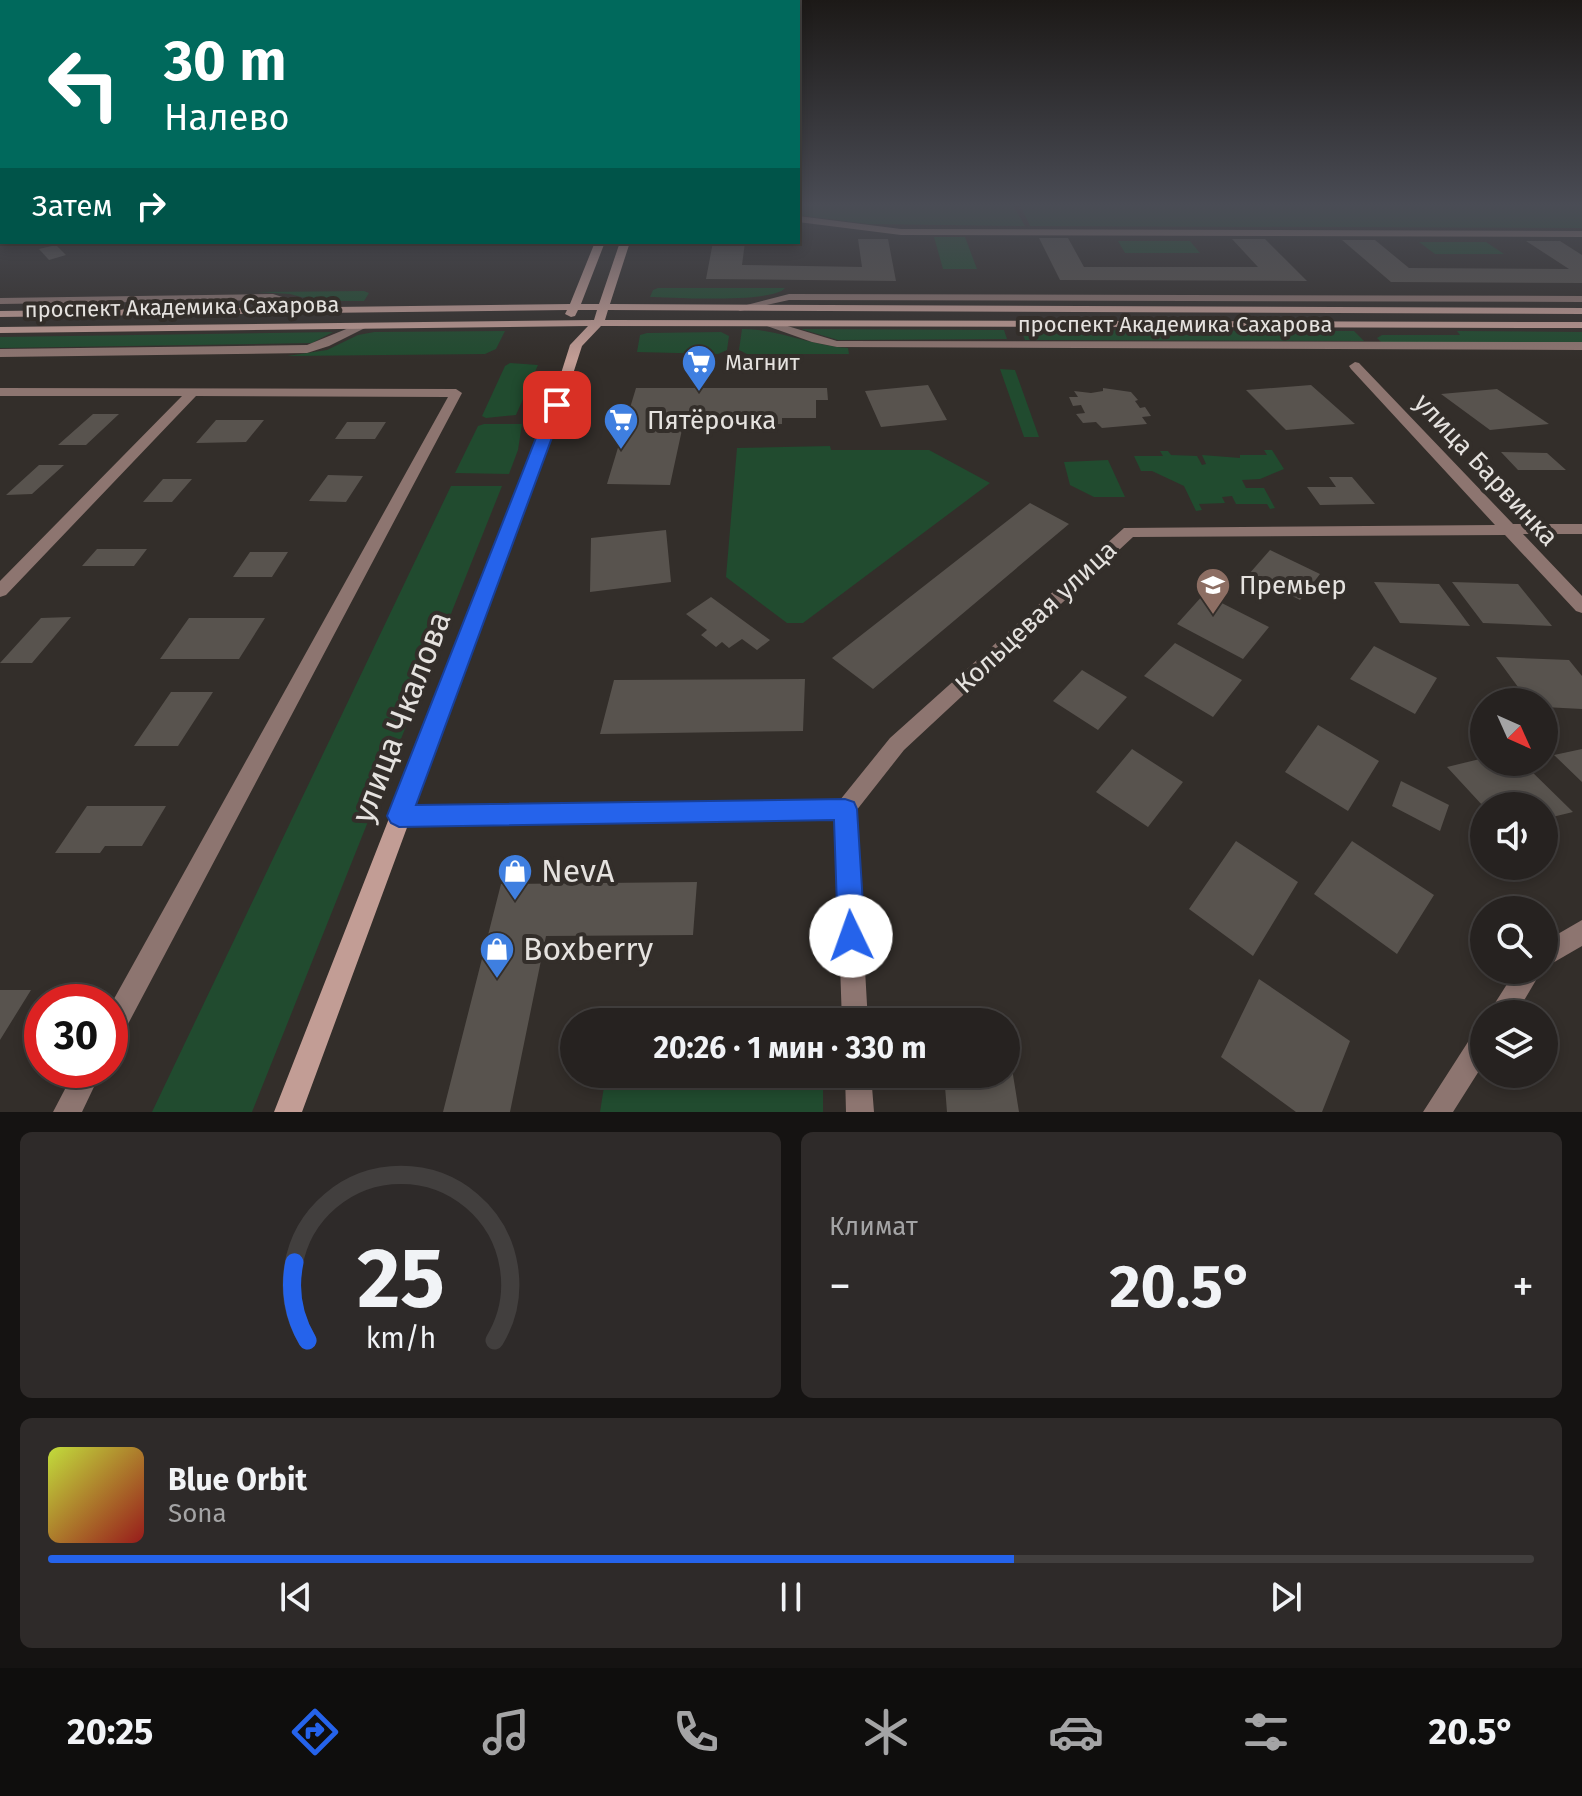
<!DOCTYPE html>
<html lang="ru">
<head>
<meta charset="utf-8">
<style>
  :root { --surface:#262220; --page:#2e2a29; --text:#f1f3f6; --muted:#a4a4a5; --line:#423f3e; --accent:#2563eb }
  body { margin:0; font-family:"Fira Sans",sans-serif; background:var(--page); color:var(--text); height:100vh; display:flex; flex-direction:column; font-size:30px; white-space:nowrap }
  * { box-sizing:border-box; margin:0 }
  p { font-size:26px; color:var(--muted) }
  .icon { flex:none; width:44px; height:44px; fill:none; stroke:currentColor; stroke-width:2; stroke-linecap:round; stroke-linejoin:round }
  .map { position:relative; height:1112px; overflow:hidden }
  .sheet { display:flex; flex-direction:column; gap:20px; padding:20px; background:#151312; flex:1 }
  .sheet>* { flex:none }
  .banner { position:absolute; left:0px; top:0px; width:800px; height:244px; box-shadow:0 4px 12px #0003,0 0 0 2px var(--line); background:#00695c; color:#fff; overflow:hidden }
  .needle { width:52px; rotate:135deg }
  .controls { position:absolute; left:1470px; top:688px; display:grid; gap:16px }
  .controls a { display:grid; place-items:center; width:88px; height:88px; border-radius:50%; background:var(--surface); box-shadow:0 4px 12px #0003,0 0 0 2px var(--line); font-size:40px }
  .speed { position:absolute; left:24px; top:984px; display:flex; gap:16px; font-size:40px; font-weight:700; text-align:center }
  .speed>* { display:grid; place-content:center; width:104px; height:104px; border-radius:50%; background:var(--surface); box-shadow:0 4px 12px #0003,0 0 0 2px var(--line); line-height:1 }
  .speed .limit { border:12px solid #d22; background:#fff; color:#111 }
  .pin { position:absolute; display:grid; place-items:center; width:68px; height:68px; color:#fff; margin:-34px; border-radius:16px; box-shadow:0 4px 12px #0006 }
  .me { position:absolute; width:88px; margin:-44px; rotate:357deg; stroke-linejoin:round; filter:drop-shadow(0 0 6px #0008) }
  .turn { display:flex; align-items:center; gap:28px; height:168px; padding:0 32px; font-size:36px }
  .turn .icon { width:104px; height:104px; stroke-width:2.5 }
  .turn b { display:block; font-size:56px; line-height:68px }
  .then { display:flex; align-items:center; height:76px; padding:0 32px; background:#0003; gap:16px; font-size:30px }
  .big { font-size:60px; font-weight:700; line-height:1.1 }
  .sheet .widget { flex:1; display:flex; flex-direction:column; justify-content:center; gap:12px; min-width:0; padding:0 28px; border-radius:12px; background:var(--page) }
  .sheet .dial { align-items:center; gap:0 }
  .dial svg { height:208px; overflow:visible; fill:none; stroke:var(--line); stroke-width:7; stroke-linecap:round; text-anchor:middle }
  .dial text { fill:var(--text); stroke:none }
  .song { display:flex; align-items:center; gap:24px }
  .cover { width:96px; height:96px; border-radius:12px; background:linear-gradient(135deg,hsl(70 70% 55%),hsl(0 70% 35%)) }
  .played { height:8px; border-radius:4px; background:linear-gradient(90deg,var(--accent) 65%,var(--line) 65%) }
  .keys { display:flex; justify-content:space-around; direction:ltr }
  .heat { display:flex; justify-content:space-between; align-items:center; font-size:44px; direction:ltr }
  .sheet .tiles { flex:1; display:grid; gap:20px; grid-template-columns:1fr 1fr }
  .widget:last-child { grid-column:span 2 }
  .trip { position:absolute; left:560px; top:1008px; width:460px; height:80px; border-radius:40px; background:var(--surface); box-shadow:0 4px 12px #0003,0 0 0 2px var(--line); font-weight:700; line-height:80px; text-align:center }
  .menu { display:flex; height:128px; justify-content:space-around; align-items:center; background:#0f0e0d; color:var(--muted) }
  .menu .icon { width:56px; height:56px }
  .menu .active { color:var(--accent) }
  .menu b { font-size:36px; color:var(--text) }
  .map>svg:first-child { display:block }
  .green { fill:#214b2f }
  .building { fill:#58534e }
  .lines { fill:none; stroke-linecap:round; stroke-linejoin:round }
  .street { fill:#8d7570; fill-rule:evenodd }
  .secondary { fill:#c29d95; fill-rule:evenodd }
  .route { fill:#2563eb; stroke:#184099; stroke-width:2 }
  .labels { text-anchor:middle; dominant-baseline:central; stroke-width:8; stroke-linejoin:round; paint-order:stroke }
  .far-street-label { font-size:22px; fill:#e5e2df; stroke:#332e2a }
  .far-poi-label { font-size:22px; fill:#e5e2df; stroke:#332e2a; text-anchor:start }
  .poi-label { font-size:26px; fill:#e5e2df; stroke:#332e2a; text-anchor:start }
  .street-label { font-size:26px; fill:#e5e2df; stroke:#332e2a }
  .near-street-label { font-size:32px; fill:#e5e2df; stroke:#332e2a }
  .near-poi-label { font-size:32px; fill:#e5e2df; stroke:#332e2a; text-anchor:start }
</style>
</head>
<body>
<div class="map">
<svg width="1582" height="1112" viewBox="0 0 1582 1112">
  <rect width="100%" height="100%" fill="#332e2a"/>
  <!-- green -->
  <path class="green" d="M798,205H1013L1025,226L868,224L798,215Z
    M1020,205H1582V228L1030,226Z
    M934,237H965L977,269H943Z
    M1118,241H1190L1200,253H1125Z
    M1419,242H1486L1504,254H1435Z
    M658,288H785C774,303 674,298 650,297L653,290Z
    M364,291L369,293L364,301H316L290,294L257,292Z
    M742,329C778,329 811,346 848,348L849,354H747L739,350Z
    M801,329L1004,330L1007,339L838,340Z
    M1021,330L1354,331L1364,341L1025,340Z
    M505,331L496,349L485,354L287,356L327,350L358,335L374,332Z
    M1457,331L1582,332V342H1381L1377,338L1382,335H1460Z
    M333,332L312,343L0,348V337Z
    M721,332L729,336L727,350L718,354L637,352L640,335L647,333Z
    M510,363L538,365L516,415L486,418L482,416L505,366Z
    M1000,369L1015,370L1039,437H1024Z
    M484,424H522L518,450L509,474L455,473L478,426Z
    M830,446L831,450H929L990,483L803,623H787L726,577L737,448Z
    M1264,450H1272L1284,469L1260,479L1242,480L1246,488H1264L1275,508L1270,509L1267,504H1236L1232,496L1222,497L1225,503L1199,504L1202,510L1196,511L1184,486L1152,471H1141L1134,456H1163L1160,451H1168L1171,455L1197,456L1202,465L1206,464L1202,455L1240,458V455H1267Z
    M1108,460L1125,497H1094L1070,485L1064,462Z
    M451,486H502L252,1112H152Z
    M606,1074H823V1112H600Z"/>
  <!-- building -->
  <path class="building" d="M1039,238H1068L1084,267H1258L1232,239H1265L1307,281L1060,280Z
    M858,239H888L896,281L706,279L713,242H745L742,265L862,267Z
    M1342,240H1375L1409,268L1569,269L1526,241H1560L1582,255V283L1391,282Z
    M56,245L66,255L49,260L39,249Z
    M928,385L947,420L881,427L865,391Z
    M1311,385L1355,424L1286,430L1246,390Z
    M636,388H827L828,400H816V418H782V424L683,425L670,485L607,484Z
    M1103,388L1131,392L1138,400L1135,401L1140,408L1145,407L1151,416L1142,417L1147,424L1102,428L1096,422L1083,423L1076,414L1085,413L1081,405L1073,406L1069,397H1078L1074,391L1091,393L1103,391Z
    M1497,389L1549,424L1490,430L1441,394Z
    M93,414H119L86,445H58Z
    M216,420H264L246,442L196,443Z
    M347,422H386L375,439H335Z
    M1501,452L1547,453L1566,470H1518Z
    M39,465H64L32,494L6,495Z
    M328,475L363,476L346,502L309,501Z
    M1329,477H1352L1375,504L1320,505L1307,487H1336Z
    M163,479H192L172,502H143Z
    M1030,503L1069,524L873,689L832,658Z
    M666,530L671,582L590,592L591,538Z
    M97,549H147L134,566H82Z
    M1270,550L1320,574L1300,600L1249,574Z
    M250,552H288L272,577H233Z
    M1374,582L1439,584L1470,626L1400,623Z
    M1452,582L1518,584L1552,626L1483,623Z
    M1204,594L1269,627L1243,659L1177,624Z
    M711,597L770,640L757,650L742,639L729,648L722,642L716,647L701,635L707,630L686,614Z
    M71,617L32,663H0L41,618Z
    M189,618H265L239,659H160Z
    M1175,643L1242,680L1213,717L1144,676Z
    M1374,646L1437,678L1415,714L1350,679Z
    M1496,657L1569,660L1582,676V709L1544,707V702H1529Z
    M1082,670L1127,697L1098,730L1053,701Z
    M805,679L803,731L600,734L614,680Z
    M171,692H213L178,746H134Z
    M1318,725L1379,761L1348,811L1285,772Z
    M1132,749L1183,782L1148,827L1096,792Z
    M1582,749V782L1554,755Z
    M1484,758V762H1522L1573,812L1544,819V806H1483L1447,767Z
    M1401,781L1449,805L1440,831L1392,806Z
    M87,806H166L142,846H105L100,853H55Z
    M1236,841L1298,882L1253,956L1189,909Z
    M1352,841L1434,895L1397,954L1314,894Z
    M697,882L693,935L546,936L510,1112H443L501,884Z
    M1259,979L1350,1041L1322,1112H1296L1221,1057Z
    M0,990H31L0,1040Z
    M1006,1050H1009L1019,1112H947L944,1074H1006Z"/>
  <g class="lines">
    <!-- street -->
    <path class="street" d="M798,216L901,229L1582,231V237L901,235L798,222Z
      M273,294L317,308L312,311L273,300L0,304V298Z
      M789,294L1582,296V302L789,300L740,311L735,308Z
      M771,321L837,341L1582,342V350L837,347L812,342L767,326L765,324Z
      M361,323L371,325L329,346L307,353L0,357V349L307,345Z
      M1355,362L1359,363L1513,524H1582V534H1523L1582,596V613L1576,611L1505,535L1133,537L904,750L856,811L868,1022H842L835,819L399,826L391,823L388,816L391,809L399,806L840,800L890,738L1124,528L1495,525L1351,369L1349,366Z
      M0,388L456,389L462,393L119,1041L110,1045V1006L448,397L196,396L6,595L0,597V581L182,396H0Z
      M1582,920V946L1544,968V942Z
      M1516,970H1542L1516,1014H1488Z
      M1484,1027V1063L1453,1112H1423L1475,1031Z
      M75,1070H102L82,1112H53Z
      M845,1074H871L874,1112H846Z"/>
    <!-- secondary -->
    <path class="secondary" d="M595,242H605L581,304H599L620,242H630L610,304L1582,308V314L608,310L605,320L1582,322V328L601,326L582,346L563,405L302,1112H274L551,405L570,345L588,326L0,333V327L594,320L597,310H578L575,316L571,317L565,314L567,310L0,317V311L570,304Z"/>
  </g>
  <!-- sky -->
  <linearGradient id="sky" x2="0" y2="1"><stop stop-color="#1c1917"/><stop offset="0.57" stop-color="#4a4c55"/><stop offset="1" stop-color="#4a4c55" stop-opacity="0"/></linearGradient>
  <rect width="1582" height="360" fill="url(#sky)"/>
  <!-- route -->
  <path class="route" d="M557,400L564,405L416,805L845,799L854,802L857,809L865,936L861,946L851,950L842,946L838,936L834,820L399,827L391,823L387,816L549,405Z"/>
  <!-- icons -->
  <defs>
    <g id="supermarket-pin" transform="scale(1.8)"><path d="M0 17L-7.5 6A9.5 9.5 0 1 1 7.5 6Z" fill="#3f7fe0" stroke="#332e2a"/><path d="M-6-5.5h2.5l.6 2H6L4.5 2H-2.5L-4.4-4H-6ZM-1.5 3.2a1.3 1.3 0 1 0 .1 0ZM3 3.2a1.3 1.3 0 1 0 .1 0Z" fill="#fff"/></g>
    <g id="school-pin" transform="scale(1.8)"><path d="M0 17L-7.5 6A9.5 9.5 0 1 1 7.5 6Z" fill="#8d6e63" stroke="#332e2a"/><path d="M0-5L7-2L0 1L-7-2ZM-4 1L0 2.5L4 1V4Q0 6-4 4Z" fill="#fff"/></g>
    <g id="shop-pin" transform="scale(1.8)"><path d="M0 17L-7.5 6A9.5 9.5 0 1 1 7.5 6Z" fill="#3f7fe0" stroke="#332e2a"/><path d="M-5-2.5h2.3a2.7 3.5 0 0 1 5.4 0H5L5.5 6h-11ZM-1.5-2.5h3a1.5 2.3 0 0 0-3 0Z" fill="#fff"/></g>
  </defs>
  <g fill-rule="evenodd">
    <use href="#supermarket-pin" x="699" y="362"/>
    <use href="#supermarket-pin" x="621" y="420"/>
    <use href="#school-pin" x="1213" y="585"/>
    <use href="#shop-pin" x="515" y="871"/>
    <use href="#shop-pin" x="497" y="949"/>
  </g>
  <g class="labels">
    <!-- far-street labels -->
    <g class="far-street-label">
      <text transform="translate(182 307) rotate(-1)">проспект Академика Сахарова</text>
      <text x="1175" y="324">проспект Академика Сахарова</text>
    </g>
    <!-- far-poi labels -->
    <g class="far-poi-label">
      <text x="725" y="362">Магнит</text>
    </g>
    <!-- poi labels -->
    <g class="poi-label">
      <text x="647" y="420">Пятёрочка</text>
      <text x="1239" y="585">Премьер</text>
    </g>
    <!-- street labels -->
    <g class="street-label">
      <text transform="translate(1486 470) rotate(47)">улица Барвинка</text>
      <text transform="translate(1036 617) rotate(-43)">Кольцевая улица</text>
    </g>
    <!-- near-street labels -->
    <g class="near-street-label">
      <text transform="translate(401 717) rotate(-69)">улица Чкалова</text>
    </g>
    <!-- near-poi labels -->
    <g class="near-poi-label">
      <text x="541" y="871">NevA</text>
      <text x="523" y="949">Boxberry</text>
    </g>
  </g>
</svg>
<div class="controls">
<a><svg class="needle" viewBox="-14 -14 28 28"><path d="M0-13l5 13h-10z" fill="#e53935"/><path d="M0 13l5-13h-10z" fill="#a4a4a5"/></svg></a>
<a><svg class="icon" aria-label="sound" viewBox="0 0 24 24"><path d="M4 9h4l5-4v14l-5-4H4zM17 9q2 3 0 6"/></svg></a>
<a><svg class="icon" aria-label="search" viewBox="0 0 24 24"><circle cx="10" cy="10" r="6"/><path d="M15 15l6 6"/></svg></a>
<a><svg class="icon" aria-label="layers" viewBox="0 0 24 24"><path d="M12 4l9 5-9 5-9-5zM3 14l9 5 9-5"/></svg></a>
</div>
<div class="speed"><div class="limit">30</div></div>
<div class="pin" style="left:557px;top:405px;background:#d93025"><svg class="icon" aria-label="arrive" viewBox="0 0 24 24"><path d="M6 21V4h12l-3 4 3 4H6"/></svg></div>
<svg class="me" style="left:851px;top:936px" viewBox="-20 -20 40 40"><circle r="19" fill="#fff"/><path d="M0-13L10 11 0 6-10 11z" fill="#2563eb"/></svg>
<div class="trip">20:26 · 1 мин · 330 m</div>
<div class="banner">
<div class="turn"><svg class="icon" aria-label="left" viewBox="0 0 24 24"><path d="M17 20v-9H6M10 6l-5 5 5 5"/></svg><div><b>30 m</b>Налево</div></div>
<div class="then">Затем<svg class="icon" aria-label="right" viewBox="0 0 24 24"><path d="M7 20v-9h11M14 6l5 5-5 5"/></svg></div>
</div>
</div>
<section class="sheet">
<div class="tiles">
<div class="widget dial"><svg viewBox="0 0 100 80">
<path d="M14 69A42 42 0 1 1 86 69"/>
<path d="M14 69A42 42 0 0 1 9 39" stroke="#2563eb"/>
<text x="50" y="56" font-size="32" font-weight="700">25</text>
<text x="50" y="72" font-size="11">km/h</text>
</svg></div>
<div class="widget"><p>Климат</p>
<div class="heat"><a>−</a><b class="big">20.5°</b><a>+</a></div>
</div>
<div class="widget">
<div class="song"><i class="cover"></i><div><b>Blue Orbit</b><p>Sona</p></div></div>
<div class="played"></div>
<div class="keys"><svg class="icon" aria-label="previous" viewBox="0 0 24 24"><path d="M18 5L8 12l10 7zM5 5v14"/></svg><svg class="icon" aria-label="pause" viewBox="0 0 24 24"><path d="M8 5v14M16 5v14"/></svg><svg class="icon" aria-label="next" viewBox="0 0 24 24"><path d="M6 5l10 7-10 7zM19 5v14"/></svg></div>
</div>
</div>
</section>
<nav class="menu">
<b>20:25</b>
<svg class="icon active" aria-label="directions" viewBox="0 0 24 24"><path d="M12 3l9 9-9 9-9-9zM9 14v-3h6M13 9l2 2-2 2"/></svg>
<svg class="icon" aria-label="music" viewBox="0 0 24 24"><path d="M9 18V5l10-2v13"/><circle cx="6" cy="18" r="3"/><circle cx="16" cy="16" r="3"/></svg>
<svg class="icon" aria-label="phone" viewBox="0 0 24 24"><path d="M5 4h4l2 5-3 2q2 4 5 5l2-3 5 2v4C11 20 4 13 5 4z"/></svg>
<svg class="icon" aria-label="climate" viewBox="0 0 24 24"><path d="M12 3v18M4 7l16 10M4 17L20 7"/></svg>
<svg class="icon" aria-label="car" viewBox="0 0 24 24"><path d="M5 17H2v-5l4-1 3-4h7l3 4 3 1v5h-3M9 17h6M6 11h13"/><circle cx="7" cy="17" r="2"/><circle cx="17" cy="17" r="2"/></svg>
<svg class="icon" aria-label="filters" viewBox="0 0 24 24"><path d="M4 7h16M4 17h16"/><circle cx="9" cy="7" r="2"/><circle cx="15" cy="17" r="2"/></svg>
<b>20.5°</b>
</nav>
</body>
</html>
